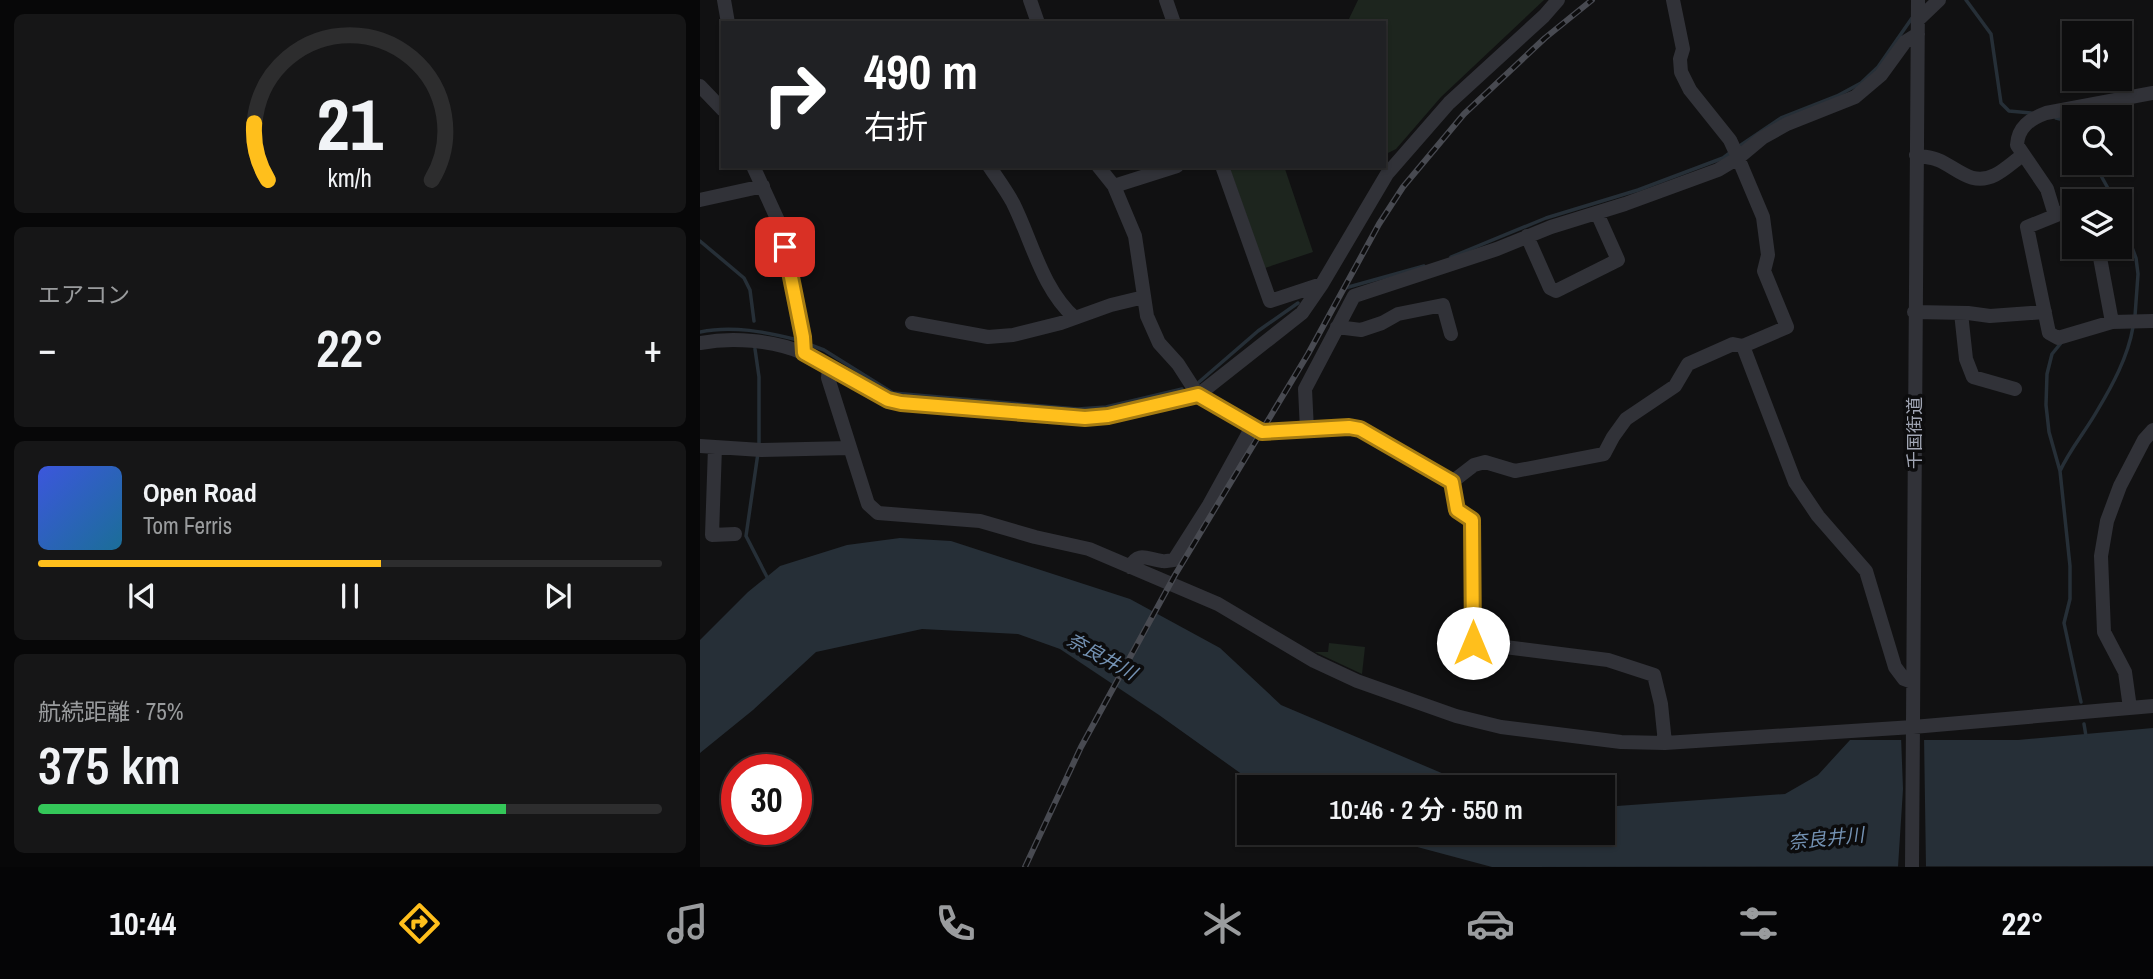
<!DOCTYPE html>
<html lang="ja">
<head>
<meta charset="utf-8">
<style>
  :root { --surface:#0d0d0e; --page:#161617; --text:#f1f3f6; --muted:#9a9c9e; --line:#2d2d2e; --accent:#ffbf1c }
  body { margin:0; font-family:"Archivo Narrow","Noto Sans JP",sans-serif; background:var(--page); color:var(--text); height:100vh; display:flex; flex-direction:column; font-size:26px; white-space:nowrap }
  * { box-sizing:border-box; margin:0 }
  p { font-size:23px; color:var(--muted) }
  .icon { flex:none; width:38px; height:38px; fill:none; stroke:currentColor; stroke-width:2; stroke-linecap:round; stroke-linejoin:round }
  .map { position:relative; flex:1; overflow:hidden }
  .side { display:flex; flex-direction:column; gap:14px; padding:14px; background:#070708; width:700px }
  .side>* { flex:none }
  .top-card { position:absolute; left:21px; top:21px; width:665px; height:147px; border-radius:0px; box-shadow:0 2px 5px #0004,0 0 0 2px var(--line); background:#202124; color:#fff; overflow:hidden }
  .controls { position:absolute; left:1362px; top:21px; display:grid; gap:14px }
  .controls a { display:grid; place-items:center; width:70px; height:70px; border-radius:0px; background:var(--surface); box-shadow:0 2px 5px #0004,0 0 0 2px var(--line); font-size:35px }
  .speed { position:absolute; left:21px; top:754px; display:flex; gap:14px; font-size:35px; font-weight:700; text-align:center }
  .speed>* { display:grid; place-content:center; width:91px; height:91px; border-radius:50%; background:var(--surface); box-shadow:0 2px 5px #0004,0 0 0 2px var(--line); line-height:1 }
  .speed .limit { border:10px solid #d22; background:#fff; color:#111 }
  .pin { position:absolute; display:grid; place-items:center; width:60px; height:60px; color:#fff; margin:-30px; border-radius:14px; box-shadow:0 4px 10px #0006 }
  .me { position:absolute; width:77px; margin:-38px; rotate:0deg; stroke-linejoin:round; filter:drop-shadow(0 0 5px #0008) }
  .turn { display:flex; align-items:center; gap:24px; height:147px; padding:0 28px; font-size:32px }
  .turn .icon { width:91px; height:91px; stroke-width:2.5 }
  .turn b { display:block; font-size:49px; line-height:60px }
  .big { font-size:52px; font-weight:600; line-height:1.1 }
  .side .widget { flex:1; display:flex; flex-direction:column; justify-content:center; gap:10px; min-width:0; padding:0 24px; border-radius:10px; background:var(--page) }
  .side .dial { align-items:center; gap:0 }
  .dial svg { height:182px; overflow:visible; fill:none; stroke:var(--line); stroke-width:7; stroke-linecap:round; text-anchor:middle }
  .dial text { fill:var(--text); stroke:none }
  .song { display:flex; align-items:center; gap:21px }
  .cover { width:84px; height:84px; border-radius:10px; background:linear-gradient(135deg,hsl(230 70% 55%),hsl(200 70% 35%)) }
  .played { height:7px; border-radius:4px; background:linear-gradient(90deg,var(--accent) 55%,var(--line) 55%) }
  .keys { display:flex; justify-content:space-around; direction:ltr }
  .heat { display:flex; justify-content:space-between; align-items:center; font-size:38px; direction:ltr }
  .charge { height:10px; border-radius:5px; background:linear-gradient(90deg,#34c759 75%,var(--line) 0) }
  .trip { position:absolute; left:537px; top:775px; width:378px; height:70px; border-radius:0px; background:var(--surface); box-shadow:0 2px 5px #0004,0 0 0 2px var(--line); font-weight:600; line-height:70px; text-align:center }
  .tab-bar { display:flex; height:112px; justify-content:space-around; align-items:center; background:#050506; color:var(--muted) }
  .tab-bar .icon { width:49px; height:49px }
  .tab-bar .active { color:var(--accent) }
  .tab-bar b { font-size:32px; color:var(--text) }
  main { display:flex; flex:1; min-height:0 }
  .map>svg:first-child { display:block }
  .green { fill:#1d251e }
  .water { fill:#262f37 }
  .pier { fill:#111112 }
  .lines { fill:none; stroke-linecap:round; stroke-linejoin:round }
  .stream { stroke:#262f37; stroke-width:3.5 }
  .minor { stroke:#313238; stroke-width:14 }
  .rail-casing { stroke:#484a51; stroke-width:6 }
  .rail { stroke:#0c0c0d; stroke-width:3.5; stroke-dasharray:10; stroke-linecap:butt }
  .route-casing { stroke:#a67c12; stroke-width:18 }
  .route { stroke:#ffbf1c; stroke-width:12 }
  .labels { text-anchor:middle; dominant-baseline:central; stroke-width:7; stroke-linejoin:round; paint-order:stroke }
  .street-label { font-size:18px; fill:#a1a6b4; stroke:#0c0c0d }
  .water-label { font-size:19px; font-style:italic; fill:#7492b3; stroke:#0c0c0d }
</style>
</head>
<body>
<main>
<section class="side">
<div class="widget dial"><svg viewBox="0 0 100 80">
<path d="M14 69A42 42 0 1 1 86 69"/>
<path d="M14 69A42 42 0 0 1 8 44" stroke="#ffbf1c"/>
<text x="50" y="56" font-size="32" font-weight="700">21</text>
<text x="50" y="72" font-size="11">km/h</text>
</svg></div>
<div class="widget"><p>エアコン</p>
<div class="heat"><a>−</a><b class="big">22°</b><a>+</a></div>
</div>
<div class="widget">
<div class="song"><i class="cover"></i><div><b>Open Road</b><p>Tom Ferris</p></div></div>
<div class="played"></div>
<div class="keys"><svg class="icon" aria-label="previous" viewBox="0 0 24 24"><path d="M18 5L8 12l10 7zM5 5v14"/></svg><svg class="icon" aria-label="pause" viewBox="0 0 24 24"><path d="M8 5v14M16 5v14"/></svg><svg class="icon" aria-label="next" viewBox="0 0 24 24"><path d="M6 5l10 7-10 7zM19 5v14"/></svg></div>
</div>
<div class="widget"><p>航続距離 · 75%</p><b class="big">375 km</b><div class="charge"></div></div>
</section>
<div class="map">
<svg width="1453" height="867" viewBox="0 0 1453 867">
  <rect width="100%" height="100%" fill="#111112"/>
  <!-- green -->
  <path class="green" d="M658,0H844L741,97L696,149L684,155V23H647Z
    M529,166H584L613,252L565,268Z
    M629,643L665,647L662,674L615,652H628Z"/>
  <!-- water -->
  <path class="water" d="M200,538L251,541L430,599L520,648L581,705L751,777L787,787H566L550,780L459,715L360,649L318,634L222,629L116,652L53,710L0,753V640L48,592L80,566L147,545Z
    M1453,728V866L792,867L665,833H903V807L1085,794L1118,775L1150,740H1318Z"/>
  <!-- pier -->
  <path class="pier" d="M1201,736H1224L1226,867H1198L1203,789Z"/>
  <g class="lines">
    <!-- stream -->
    <path class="stream" d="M1266,0L1291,34L1301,103L1309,111L1331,113
      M1356,118L1364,120L1374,128
      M1038,147L1081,118L1137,96L1161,83L1178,67L1212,18
      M1394,163L1415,201
      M1419,213L1436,258L1438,274L1435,316
      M0,241L44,278L50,290L54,321
      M751,257L846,218L938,190L1023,158L1031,152
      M645,288L724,266
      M0,332C32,325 66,332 98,340
      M1361,343L1352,354L1347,374L1346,405L1349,432L1360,471L1370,566V599L1364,623L1381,702
      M108,344L124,350L193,393L378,409L406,407L482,389
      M55,349L59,377V445
      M499,382L558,331L598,303
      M58,453L46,536L68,579
      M1360,471C1370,449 1385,432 1397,411C1412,386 1428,357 1433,327
      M1384,724L1386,736"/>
    <!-- minor -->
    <path class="minor" d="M24,0L28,23
      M330,0L338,23
      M466,0L474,23
      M1218,20L1239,0
      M0,86L23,110
      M1216,155C1223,157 1231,157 1238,160C1256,167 1271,187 1295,175C1305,170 1314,161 1323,155
      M53,166L80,225L103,337L104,353
      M289,166C297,178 306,190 313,203C332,241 342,289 375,318
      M398,166L414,186L435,236L447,316L459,343L478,364L498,395L562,432L649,427L660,430L752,482L757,510L772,520L773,643L908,660L954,675L961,704L965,743
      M522,166L570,301L622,284
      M414,186L477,166
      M0,200L63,186
      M1374,208L1327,227L1349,333L1358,338L1412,322L1453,321
      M1355,215L1347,189L1317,145C1318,127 1330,119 1346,113L1453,93
      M827,236L850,288L856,291L918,260L897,213
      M1398,247L1412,322
      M1214,312L1268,313L1290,316L1345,312
      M1261,313L1266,359L1273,377L1315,389
      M212,323L288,337L313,335L361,323L411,305L444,297
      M637,327L661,330L682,323L698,314L743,305L751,334
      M0,343C32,337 73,340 103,353C116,358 129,367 142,374C162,384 178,398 201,403L393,418L498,395L602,313L622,284L687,174L749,103L844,16L858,0
      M1043,346L1095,482L1118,516L1166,571L1195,667L1204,679L1212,682
      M129,367L128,378L168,504L178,513L280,521L335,537L389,549L518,604L614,661L657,681L756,716L801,727L921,742L965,743L1213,727L1453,706
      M607,430L605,389L654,296L797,249L851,227L925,204L1018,170L1038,158L1062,138L1087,124L1155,97L1181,75L1205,42L1218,34
      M0,446L61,450L149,448
      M15,447L12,535L35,534
      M752,482L774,465L785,462L815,471L904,454L913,437L926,419L975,386L988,364L1033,344L1043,346L1087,327L1064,271L1068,255L1063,217L1036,153L1030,140L990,90L981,72L980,59L983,49L973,0
      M430,567C439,550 448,560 462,561C466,562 470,560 474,560L509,505L552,427
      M1430,708L1425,672L1404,632L1401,556L1407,521L1420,486L1444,440L1453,430
      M1212,867L1218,0"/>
    <!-- rail casing -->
    <g class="rail-casing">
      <path id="rail" d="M325,867L381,747L475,575L608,354L679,224L703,187L764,114L845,38L892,0"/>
    </g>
    <!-- rail -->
    <use href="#rail" class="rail"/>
  </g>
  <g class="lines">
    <!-- route casing -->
    <g class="route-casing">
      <path id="route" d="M85,247L103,337L104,353L188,400L201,403L385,418L408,416L498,395L562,432L649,427L660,429L752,482L757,510L772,520L773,643"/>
    </g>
    <!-- route -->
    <use href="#route" class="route"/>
  </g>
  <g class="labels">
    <!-- street labels -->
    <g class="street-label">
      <text transform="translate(1214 433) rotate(-90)">千国街道</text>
    </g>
    <!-- water labels -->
    <g class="water-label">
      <text transform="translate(402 656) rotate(29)">奈良井川</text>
      <text transform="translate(1126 838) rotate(-6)">奈良井川</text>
    </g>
  </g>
</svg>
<div class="controls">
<a><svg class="icon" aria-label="sound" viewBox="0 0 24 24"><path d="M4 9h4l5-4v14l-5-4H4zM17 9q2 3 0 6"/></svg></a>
<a><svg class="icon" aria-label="search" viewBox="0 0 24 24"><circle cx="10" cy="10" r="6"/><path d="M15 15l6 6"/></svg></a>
<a><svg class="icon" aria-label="layers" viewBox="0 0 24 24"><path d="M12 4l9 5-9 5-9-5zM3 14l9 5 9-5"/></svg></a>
</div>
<div class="speed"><div class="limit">30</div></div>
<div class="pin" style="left:85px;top:247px;background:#d93025"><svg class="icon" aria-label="arrive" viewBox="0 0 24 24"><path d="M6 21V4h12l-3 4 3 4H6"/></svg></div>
<svg class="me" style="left:773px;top:643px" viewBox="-20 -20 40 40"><circle r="19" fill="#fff"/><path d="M0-13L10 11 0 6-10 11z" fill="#ffbf1c"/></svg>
<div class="trip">10:46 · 2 分 · 550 m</div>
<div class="top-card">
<div class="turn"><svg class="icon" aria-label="right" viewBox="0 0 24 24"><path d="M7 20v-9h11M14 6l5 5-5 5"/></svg><div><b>490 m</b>右折</div></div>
</div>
</div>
</main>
<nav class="tab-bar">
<b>10:44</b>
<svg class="icon active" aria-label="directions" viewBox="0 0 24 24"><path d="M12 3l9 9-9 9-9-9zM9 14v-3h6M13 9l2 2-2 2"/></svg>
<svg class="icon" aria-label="music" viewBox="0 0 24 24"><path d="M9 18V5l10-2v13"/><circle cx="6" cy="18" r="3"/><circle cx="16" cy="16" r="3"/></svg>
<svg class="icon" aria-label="phone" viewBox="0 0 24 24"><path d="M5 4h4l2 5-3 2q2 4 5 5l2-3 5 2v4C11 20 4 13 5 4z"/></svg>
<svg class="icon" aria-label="climate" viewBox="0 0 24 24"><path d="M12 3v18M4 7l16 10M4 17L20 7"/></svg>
<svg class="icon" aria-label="car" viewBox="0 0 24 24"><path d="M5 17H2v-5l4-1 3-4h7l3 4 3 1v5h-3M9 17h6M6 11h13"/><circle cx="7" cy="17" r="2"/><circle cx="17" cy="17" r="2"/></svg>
<svg class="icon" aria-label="filters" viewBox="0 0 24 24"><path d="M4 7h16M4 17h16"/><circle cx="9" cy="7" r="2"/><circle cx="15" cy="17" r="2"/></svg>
<b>22°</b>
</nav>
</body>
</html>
